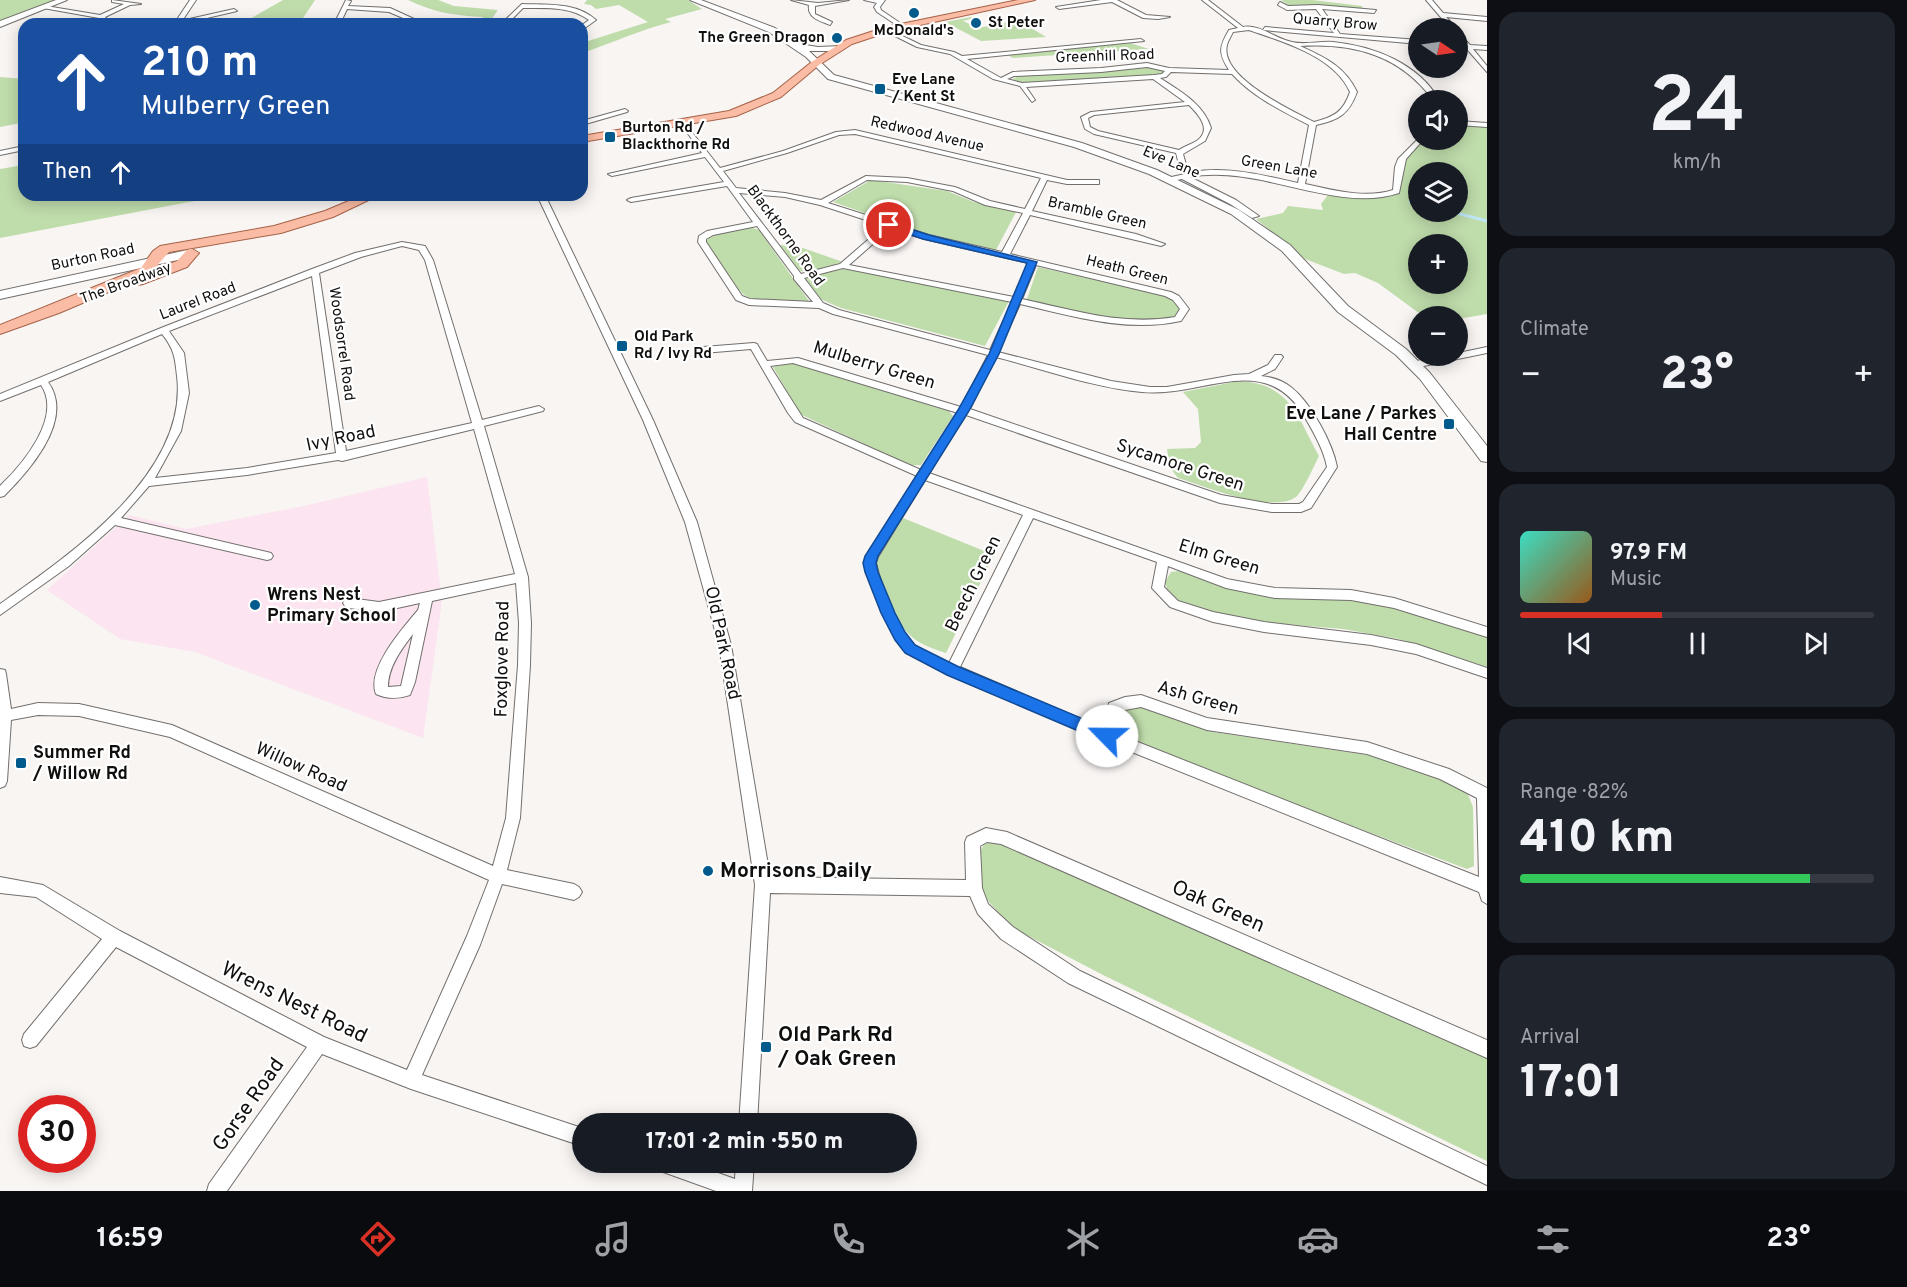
<!DOCTYPE html>
<html lang="en">
<head>
<meta charset="utf-8">
<style>
  :root { --surface:#171b24; --page:#20242c; --text:#f1f3f6; --muted:#9ea1a6; --line:#363941; --accent:#d93025 }
  body { margin:0; font-family:Overpass,sans-serif; background:var(--page); color:var(--text); height:100vh; display:flex; flex-direction:column; font-size:22px; white-space:nowrap }
  * { box-sizing:border-box; margin:0 }
  p { font-size:20px; color:var(--muted) }
  .icon { flex:none; width:33px; height:33px; fill:none; stroke:currentColor; stroke-width:2; stroke-linecap:round; stroke-linejoin:round }
  .map { position:relative; flex:1; overflow:hidden }
  .panel { display:flex; flex-direction:column; gap:12px; padding:12px; background:#0d0f14; width:420px }
  .panel>* { flex:none }
  .banner { position:absolute; left:18px; top:18px; width:570px; height:183px; border-radius:18px; box-shadow:0 3px 15px #0003; background:#1a4fa0; color:#fff; overflow:hidden }
  .needle { width:39px; rotate:103deg }
  .controls { position:absolute; left:1408px; top:18px; display:grid; gap:12px }
  .controls a { display:grid; place-items:center; width:60px; height:60px; border-radius:50%; background:var(--surface); box-shadow:0 3px 15px #0003; font-size:30px }
  .speed { position:absolute; left:18px; top:1095px; display:flex; gap:12px; font-size:30px; font-weight:700; text-align:center }
  .speed>* { display:grid; place-content:center; width:78px; height:78px; border-radius:50%; background:var(--surface); box-shadow:0 3px 15px #0003; line-height:1 }
  .speed .limit { border:9px solid #d22; background:#fff; color:#111 }
  .pin { position:absolute; display:grid; place-items:center; width:51px; height:51px; color:#fff; margin:-26px; border:3px solid #fff; border-radius:50%; box-shadow:0 2px 6px #0007 }
  .me { position:absolute; width:66px; margin:-33px; rotate:293deg; stroke-linejoin:round; filter:drop-shadow(0 0 4px #0008) }
  .turn { display:flex; align-items:center; gap:21px; height:126px; padding:0 24px; font-size:27px }
  .turn .icon { width:78px; height:78px; stroke-width:2.5 }
  .turn b { display:block; font-size:42px; line-height:51px }
  .then { display:flex; align-items:center; height:57px; padding:0 24px; background:#0003; gap:12px; font-size:22px }
  .big { font-size:45px; font-weight:800; line-height:1.1 }
  .panel .card { flex:1; display:flex; flex-direction:column; justify-content:center; gap:9px; min-width:0; padding:0 21px; border-radius:18px; background:var(--page) }
  .panel .dial { align-items:center; gap:0 }
  .dial b { font-size:78px; line-height:1 }
  .song { display:flex; align-items:center; gap:18px }
  .cover { width:72px; height:72px; border-radius:9px; background:linear-gradient(135deg,hsl(170 70% 55%),hsl(30 70% 35%)) }
  .played { height:6px; border-radius:3px; background:linear-gradient(90deg,var(--accent) 40%,var(--line) 40%) }
  .keys { display:flex; justify-content:space-around; direction:ltr }
  .heat { display:flex; justify-content:space-between; align-items:center; font-size:33px; direction:ltr }
  .charge { height:9px; border-radius:4px; background:linear-gradient(90deg,#34c759 82%,var(--line) 0) }
  .trip { position:absolute; left:572px; top:1113px; width:345px; height:60px; border-radius:30px; background:var(--surface); box-shadow:0 3px 15px #0003; font-weight:800; line-height:60px; text-align:center }
  .tab-bar { display:flex; height:96px; justify-content:space-around; align-items:center; background:#090b0e; color:var(--muted) }
  .tab-bar .icon { width:42px; height:42px }
  .tab-bar .active { color:var(--accent) }
  .tab-bar b { font-size:27px; color:var(--text) }
  main { display:flex; flex:1; min-height:0 }
  .map>svg:first-child { display:block }
  .education { fill:#fce4f0 }
  .green { fill:#bfdcab; fill-rule:evenodd }
  .lines { fill:none; stroke-linecap:round; stroke-linejoin:round }
  .stream { stroke:#bfe6f6; stroke-width:3 }
  .street-casing { stroke:#726f6d; stroke-width:2 }
  .secondary-casing { stroke:#726f6d; stroke-width:2 }
  .primary-casing { stroke:#a66248; stroke-width:2 }
  .street { fill:#fff; fill-rule:evenodd }
  .secondary { fill:#fff; fill-rule:evenodd }
  .primary { fill:#fabca4; fill-rule:evenodd }
  .route { fill:#1a73e8; stroke:#114b97; stroke-width:1.5 }
  .poi-dot { fill:#005b8c; stroke:#fff; stroke-width:2 }
  .labels { text-anchor:middle; dominant-baseline:central; stroke-width:4.5; stroke-linejoin:round; paint-order:stroke }
  .far-poi-label { font-size:15px; font-weight:bold; fill:#100f0e; stroke:#fff; text-anchor:start }
  .far-street-label { font-size:15px; fill:#100f0e; stroke:#fff }
  .street-label { font-size:18px; fill:#100f0e; stroke:#fff }
  .poi-label { font-size:18px; font-weight:bold; fill:#100f0e; stroke:#fff; text-anchor:start }
  .near-poi-label { font-size:21px; font-weight:bold; fill:#100f0e; stroke:#fff; text-anchor:start }
  .near-street-label { font-size:21px; fill:#100f0e; stroke:#fff }
</style>
</head>
<body>
<main>
<div class="map">
<svg width="1487" height="1191" viewBox="0 0 1487 1191">
  <rect width="100%" height="100%" fill="#f8f5f3"/>
  <!-- education -->
  <path class="education" d="M427,477L442,601L423,738L195,652L120,639L47,590L129,515L186,529L299,507Z"/>
  <!-- green -->
  <path class="green" d="M0,0H55L0,21Z
    M283,0H315L299,24H241Z
    M408,0H438L454,6L498,10L488,24L478,23L483,17C455,16 433,12 408,0Z
    M587,0H688L702,9L665,19L671,22C640,30 612,43 582,53V43L648,22L619,5L596,9L591,5L584,4Z
    M1281,0H1312L1362,6L1363,9L1290,6Z
    M971,17L974,18L963,21L976,27L973,29L1018,20L1046,37L981,41L945,22Z
    M1130,43L1149,49L1013,58L1006,54Z
    M1147,67L1163,70L1164,73L1159,75L1019,83L1011,80L1020,75Z
    M0,77L24,79V132H19L21,123L0,127Z
    M1458,125L1487,127V314L1458,319V316H1423L1378,283L1355,273L1344,274L1305,259L1256,219L1283,213L1288,206L1323,210L1321,204L1328,195C1349,197 1377,201 1396,191L1399,163L1418,141L1458,140ZM1419,172H1458V212H1419ZM1419,244H1458V284H1419Z
    M24,165V195H210V198L0,238V169Z
    M871,180L947,191L974,202L1016,212L996,250L926,234L833,202Z
    M750,227L759,230L809,301C794,304 751,304 741,292C727,278 717,258 706,241L712,235Z
    M780,245L800,247L843,262L808,272L800,271Z
    M1038,267L1167,296L1180,308L1177,316C1130,327 1083,313 1037,303L1027,299Z
    M844,269L1009,301L985,346L841,308L818,298L803,277Z
    M791,363L949,411L953,416L921,465H909L800,414L773,367Z
    M1239,381C1291,384 1297,416 1319,456C1314,466 1303,491 1296,497C1271,514 1204,486 1178,478L1170,468L1167,449L1195,448L1201,442L1198,409L1183,392Z
    M903,518L994,555L946,653C937,650 927,647 919,642C896,629 886,593 875,569L874,564Z
    M1179,571L1228,589L1277,595L1342,598L1392,607L1487,637V667L1399,639L1343,629L1239,620L1176,600L1168,592L1165,582L1171,572Z
    M1139,707L1213,732L1367,755L1437,776L1467,792L1473,807L1474,866L1467,869L1291,803L1114,732L1118,713Z
    M998,841L1487,1056V1161L1103,975L1011,927L981,893L978,856L984,844Z"/>
  <g class="lines">
    <!-- stream -->
    <path class="stream" d="M1410,202L1419,203
      M1453,212L1487,221"/>
    <!-- street casing -->
    <g class="street-casing">
      <path id="street" d="M112,0L141,4L130,5L105,17L112,24H106L99,18L43,8L46,6L100,15L124,4L112,2Z
        M190,0H196L184,18L185,20L234,9L237,11L181,24L178,18Z
        M346,0L351,1L348,6L390,8L425,24H417L389,12L347,9L340,24H334Z
        M791,0L818,3L849,0L815,6V14L832,22L830,25C820,21 807,18 809,5Z
        M864,0H885L880,7L881,10L906,27L901,28L877,12L874,7L877,3Z
        M1101,0H1117L1146,15L1170,17L1158,19L1143,18L1112,2L1059,9L1056,7Z
        M1202,0H1208L1243,27C1260,24 1276,39 1292,42C1304,45 1320,41 1333,42C1374,46 1419,64 1439,100H1433C1400,55 1354,43 1300,46C1324,57 1345,66 1357,92C1349,114 1339,120 1316,125L1305,184C1333,190 1365,199 1393,190L1395,167L1398,159L1418,139L1423,140L1406,159L1399,193C1336,214 1259,164 1190,177L1236,200L1259,216L1252,218L1230,204L1182,179L1167,182V178L1185,174L1180,168L1176,153L1094,134L1085,129L1081,117L1091,112L1185,102L1153,79L1026,87L1035,100L1032,102L1020,86L993,79L950,54L917,47L883,30L888,29L921,45L954,52L962,56L1141,39L1144,41L967,59L1001,78L1013,72L1101,68L1147,63L1169,68L1229,70C1218,53 1219,47 1229,30L1238,28ZM1249,30C1283,42 1334,56 1350,92C1343,112 1334,117 1314,122C1291,110 1219,77 1227,45C1228,41 1231,36 1233,32ZM1147,67L1165,71L1162,74L1154,75L1022,83L1007,79L1014,76L1101,72ZM1171,72L1232,74C1253,97 1282,111 1309,125L1298,183C1262,175 1228,166 1192,172L1187,168L1183,154L1205,141L1211,128C1204,104 1180,91 1160,78L1166,77ZM1189,105C1198,114 1212,129 1198,140C1192,144 1185,146 1179,150L1098,131L1090,127L1088,118L1094,115Z
        M1426,0H1432L1443,13L1487,17V21L1446,17L1456,28H1450Z
        M1280,2L1288,6L1318,5L1376,10L1374,13L1322,9L1340,34L1419,40V44L1263,30L1265,27L1334,33L1316,9L1287,10L1278,5Z
        M522,4C547,5 576,2 596,20L582,30V25L589,20C570,6 546,8 523,8L507,24H501Z
        M1458,32L1470,45L1487,46V50L1473,49L1487,66V72L1466,48L1462,47L1463,44L1458,38Z
        M625,109L628,111L627,112L582,125V121Z
        M1458,121L1487,123V127L1458,125Z
        M684,122L720,168L783,151L836,132L855,130L1067,180H1099V184H1067L1047,180L1032,211L1136,234L1165,244L1161,246L1030,215L1010,254L1171,292L1179,296L1189,309L1181,321C1126,333 1073,316 1020,304L998,352L1111,381L1150,387H1167L1234,375L1249,374L1268,365L1275,355H1281L1283,357L1275,369L1261,376C1272,377 1284,381 1292,388C1311,403 1333,444 1337,467L1311,508L1301,512H1272L1220,503L966,415L929,473L1227,579L1275,588L1351,590L1394,598L1487,627V637L1394,608L1351,600L1275,598L1226,588L1168,566L1164,587L1178,601L1213,612L1264,622L1371,635L1416,644L1487,668V678L1416,654L1371,645L1264,632L1213,622L1170,607L1152,588L1157,562L1033,518L960,667L1102,728L1109,703L1125,697L1141,695L1207,718L1367,742L1449,769L1487,788V904L1482,901L1479,892L1102,740L947,674L906,653L896,640L882,613L866,572L864,563L868,553L917,476L795,422L788,413L751,349L703,353L698,350L703,347L754,343L757,344L767,361L798,358L961,407L988,355L833,314L819,308L749,305L736,300L698,242L699,236L707,231L753,222L727,186L631,202L627,200L631,198L724,182L705,157L612,176L608,174L702,153L681,124ZM855,134L1041,178L1025,209L990,201L955,187L907,178L866,176L821,200L785,193L736,188L723,171L787,153L839,135ZM867,180L907,182L953,191L985,205L1023,213L1002,252L929,235L828,203ZM739,193L785,197L820,205L884,226L840,264L801,274ZM757,226L794,276V279L813,302L750,299L742,296L706,242V239L713,235ZM891,228L924,239L1028,263L1014,297L849,265ZM1036,265L1165,296L1173,300L1180,309L1175,317C1122,326 1073,310 1022,299ZM843,268L1012,302L990,350L839,310L823,303L804,278ZM996,357C1043,369 1095,388 1142,392C1205,398 1267,347 1307,421C1315,435 1324,451 1327,467L1303,502L1299,504H1272L1221,495L970,409ZM793,363L796,364L958,413L921,470L803,418L770,366ZM925,480L1023,515L949,663C939,657 926,653 916,646C898,634 881,584 876,563L878,557ZM1141,707L1207,730L1367,754L1440,779L1477,798L1479,877L1115,733L1120,711Z
        M24,146V150L0,155V151Z
        M537,195H545L653,420L697,522L731,645L770,877L966,880L965,842L967,837L986,828L1007,832L1487,1040V1058L1001,844L987,842L980,846L982,888L988,904L1013,927L1080,971L1487,1166V1185L1068,983L1001,939L978,914L970,896L770,893L757,1124H739L755,885L719,645L685,522L643,420Z
        M402,242L425,246L433,260L482,420L539,406L544,409L543,411L484,426L528,577L531,623L530,665L520,818L507,870L574,884L579,887L582,892L579,897L574,900L502,884L480,945L422,1075L582,1128V1146L411,1089L322,1054L227,1191H207L209,1184L307,1047L116,947L36,1046L30,1048L24,1046L22,1040L24,1034L102,939L36,897L0,893V877L43,885L120,931L324,1037L407,1070L467,936L489,880L170,737L79,716L38,715L11,720L7,781L5,786L0,788V669L5,670L6,674L11,709L38,703L79,704L172,725L493,866L506,818L518,665L519,623L516,583L432,601L415,682L410,695C398,699 387,699 376,694C366,669 403,628 418,610L420,603L379,612L349,608L345,606L343,603L345,600L349,598L379,602L515,574L474,429L342,461L338,460L247,475L149,486L121,518L267,552L271,553L273,556L271,559L267,560L115,525L69,566L0,615V604C70,555 189,473 177,376C175,357 174,349 162,334L48,382C75,419 30,470 4,496L0,497V486C22,465 63,417 41,385L0,401V394L161,328L312,269L355,253ZM402,246L419,250L425,260L472,423L346,451L319,273L361,257ZM312,276L336,453L247,468L155,478L181,431L189,393L184,353L169,331ZM413,634L401,686L388,687C388,667 401,650 413,634Z
        M1487,347V353L1414,368L1409,365C1421,357 1444,356 1458,356V353Z
        M649,1162H687L735,1179L736,1162H754L752,1191H716L652,1168Z"/>
    </g>
    <!-- secondary casing -->
    <g class="secondary-casing">
      <path id="secondary" d="M56,0H67L0,27V21Z
        M690,0H701L775,28L799,44L818,47L842,46L843,48L839,51H809L834,75L1082,143L1157,170L1239,210L1290,245L1348,306L1406,349L1430,373L1487,446V462L1481,461L1420,379L1396,355L1338,312L1282,251L1231,214L1149,174L1074,147L828,79L806,57L769,32Z
        M192,249L198,253L196,256L0,299V291Z"/>
    </g>
    <!-- primary casing -->
    <g class="primary-casing">
      <path id="primary" d="M1018,0H1035L888,32L852,44L819,65L781,97L736,116L582,142V136L729,111L773,93L813,61L846,40L886,27Z
        M363,195H379L333,217L281,233L169,252L153,270L177,261L187,250L192,249L199,253L187,267L143,284L138,285L132,282L59,313L0,334V325L141,268L153,251L160,246L274,226L325,211Z"/>
    </g>
    <!-- street -->
    <use href="#street" class="street"/>
    <!-- secondary -->
    <use href="#secondary" class="secondary"/>
    <!-- primary -->
    <use href="#primary" class="primary"/>
  </g>
  <!-- route -->
  <path class="route" d="M889,222L929,235L1037,262L999,354L969,411L878,556L876,563L878,572L895,613L905,632L915,645L957,666L1112,731L1115,736L1112,741L1107,743L1102,741L947,675L905,653L895,640L881,613L865,572L863,563L865,556L958,410L989,354L1027,263L923,239L886,227L885,225Z"/>
  <!-- markers -->
  <g class="poi-dot">
    <circle cx="914" cy="13" r="6"/>
    <circle cx="976" cy="23" r="6"/>
    <circle cx="837" cy="38" r="6"/>
    <rect x="874" y="83" width="12" height="12" rx="3"/>
    <rect x="604" y="131" width="12" height="12" rx="3"/>
    <rect x="616" y="340" width="12" height="12" rx="3"/>
    <rect x="1443" y="418" width="12" height="12" rx="3"/>
    <circle cx="255" cy="605" r="6"/>
    <rect x="15" y="757" width="12" height="12" rx="3"/>
    <circle cx="708" cy="871" r="6"/>
    <rect x="760" y="1041" width="12" height="12" rx="3"/>
  </g>
  <g class="labels">
    <!-- far-poi labels -->
    <g class="far-poi-label">
      <text x="988" y="23">St Peter</text>
      <text x="914" y="31" text-anchor="middle">McDonald's</text>
      <text x="825" y="38" text-anchor="end">The Green Dragon</text>
      <text x="892" y="80">Eve Lane<tspan x="892" dy="17">/ Kent St</tspan></text>
      <text x="622" y="128">Burton Rd /<tspan x="622" dy="17">Blackthorne Rd</tspan></text>
      <text x="634" y="337">Old Park<tspan x="634" dy="17">Rd / Ivy Rd</tspan></text>
    </g>
    <!-- far-street labels -->
    <g class="far-street-label">
      <text transform="translate(1335 23) rotate(5)">Quarry Brow</text>
      <text transform="translate(1105 57) rotate(-2)">Greenhill Road</text>
      <text transform="translate(927 135) rotate(13)">Redwood Avenue</text>
      <text transform="translate(1171 163) rotate(23)">Eve Lane</text>
      <text transform="translate(1279 168) rotate(10)">Green Lane</text>
      <text transform="translate(1097 214) rotate(13)">Bramble Green</text>
      <text transform="translate(785 236) rotate(54)">Blackthorne Road</text>
      <text transform="translate(93 258) rotate(-12)">Burton Road</text>
      <text transform="translate(1127 271) rotate(14)">Heath Green</text>
      <text transform="translate(126 284) rotate(-20)">The Broadway</text>
      <text transform="translate(198 302) rotate(-21)">Laurel Road</text>
      <text transform="translate(341 344) rotate(82)">Woodsorrel Road</text>
    </g>
    <!-- street labels -->
    <g class="street-label">
      <text transform="translate(874 366) rotate(17)">Mulberry Green</text>
      <text transform="translate(341 439) rotate(-12)">Ivy Road</text>
      <text transform="translate(1180 466) rotate(18)">Sycamore Green</text>
      <text transform="translate(1219 558) rotate(17)">Elm Green</text>
      <text transform="translate(974 584) rotate(-64)">Beech Green</text>
      <text transform="translate(722 643) rotate(78)">Old Park Road</text>
      <text transform="translate(503 659) rotate(-89)">Foxglove Road</text>
      <text transform="translate(1198 699) rotate(16)">Ash Green</text>
      <text transform="translate(301 768) rotate(24)">Willow Road</text>
    </g>
    <!-- poi labels -->
    <g class="poi-label">
      <text x="1437" y="414" text-anchor="end">Eve Lane / Parkes<tspan x="1437" dy="21">Hall Centre</tspan></text>
      <text x="267" y="595">Wrens Nest<tspan x="267" dy="21">Primary School</tspan></text>
      <text x="33" y="753">Summer Rd<tspan x="33" dy="21">/ Willow Rd</tspan></text>
    </g>
    <!-- near-poi labels -->
    <g class="near-poi-label">
      <text x="720" y="871">Morrisons Daily</text>
      <text x="778" y="1035">Old Park Rd<tspan x="778" dy="24">/ Oak Green</tspan></text>
    </g>
    <!-- near-street labels -->
    <g class="near-street-label">
      <text transform="translate(1218 907) rotate(24)">Oak Green</text>
      <text transform="translate(294 1003) rotate(26)">Wrens Nest Road</text>
      <text transform="translate(249 1105) rotate(-55)">Gorse Road</text>
    </g>
  </g>
</svg>
<div class="controls">
<a><svg class="needle" viewBox="-14 -14 28 28"><path d="M0-13l5 13h-10z" fill="#e53935"/><path d="M0 13l5-13h-10z" fill="#9ea1a6"/></svg></a>
<a><svg class="icon" aria-label="sound" viewBox="0 0 24 24"><path d="M4 9h4l5-4v14l-5-4H4zM17 9q2 3 0 6"/></svg></a>
<a><svg class="icon" aria-label="layers" viewBox="0 0 24 24"><path d="M12 4l9 5-9 5-9-5zM3 14l9 5 9-5"/></svg></a>
<a>+</a>
<a>−</a>
</div>
<div class="speed"><div class="limit">30</div></div>
<div class="pin" style="left:889px;top:225px;background:#d93025"><svg class="icon" aria-label="arrive" viewBox="0 0 24 24"><path d="M6 21V4h12l-3 4 3 4H6"/></svg></div>
<svg class="me" style="left:1107px;top:736px" viewBox="-20 -20 40 40"><circle r="19" fill="#fff"/><path d="M0-13L10 11 0 6-10 11z" fill="#1a73e8"/></svg>
<div class="trip">17:01 · 2 min · 550 m</div>
<div class="banner">
<div class="turn"><svg class="icon" aria-label="ahead" viewBox="0 0 24 24"><path d="M12 20V5M6 11l6-6 6 6"/></svg><div><b>210 m</b>Mulberry Green</div></div>
<div class="then">Then<svg class="icon" aria-label="ahead" viewBox="0 0 24 24"><path d="M12 20V5M6 11l6-6 6 6"/></svg></div>
</div>
</div>
<section class="panel">
<div class="card dial"><b>24</b><p>km/h</p></div>
<div class="card"><p>Climate</p>
<div class="heat"><a>−</a><b class="big">23°</b><a>+</a></div>
</div>
<div class="card">
<div class="song"><i class="cover"></i><div><b>97.9 FM</b><p>Music</p></div></div>
<div class="played"></div>
<div class="keys"><svg class="icon" aria-label="previous" viewBox="0 0 24 24"><path d="M18 5L8 12l10 7zM5 5v14"/></svg><svg class="icon" aria-label="pause" viewBox="0 0 24 24"><path d="M8 5v14M16 5v14"/></svg><svg class="icon" aria-label="next" viewBox="0 0 24 24"><path d="M6 5l10 7-10 7zM19 5v14"/></svg></div>
</div>
<div class="card"><p>Range · 82%</p><b class="big">410 km</b><div class="charge"></div></div>
<div class="card"><p>Arrival</p><b class="big">17:01</b></div>
</section>
</main>
<nav class="tab-bar">
<b>16:59</b>
<svg class="icon active" aria-label="directions" viewBox="0 0 24 24"><path d="M12 3l9 9-9 9-9-9zM9 14v-3h6M13 9l2 2-2 2"/></svg>
<svg class="icon" aria-label="music" viewBox="0 0 24 24"><path d="M9 18V5l10-2v13"/><circle cx="6" cy="18" r="3"/><circle cx="16" cy="16" r="3"/></svg>
<svg class="icon" aria-label="phone" viewBox="0 0 24 24"><path d="M5 4h4l2 5-3 2q2 4 5 5l2-3 5 2v4C11 20 4 13 5 4z"/></svg>
<svg class="icon" aria-label="climate" viewBox="0 0 24 24"><path d="M12 3v18M4 7l16 10M4 17L20 7"/></svg>
<svg class="icon" aria-label="car" viewBox="0 0 24 24"><path d="M5 17H2v-5l4-1 3-4h7l3 4 3 1v5h-3M9 17h6M6 11h13"/><circle cx="7" cy="17" r="2"/><circle cx="17" cy="17" r="2"/></svg>
<svg class="icon" aria-label="filters" viewBox="0 0 24 24"><path d="M4 7h16M4 17h16"/><circle cx="9" cy="7" r="2"/><circle cx="15" cy="17" r="2"/></svg>
<b>23°</b>
</nav>
</body>
</html>
